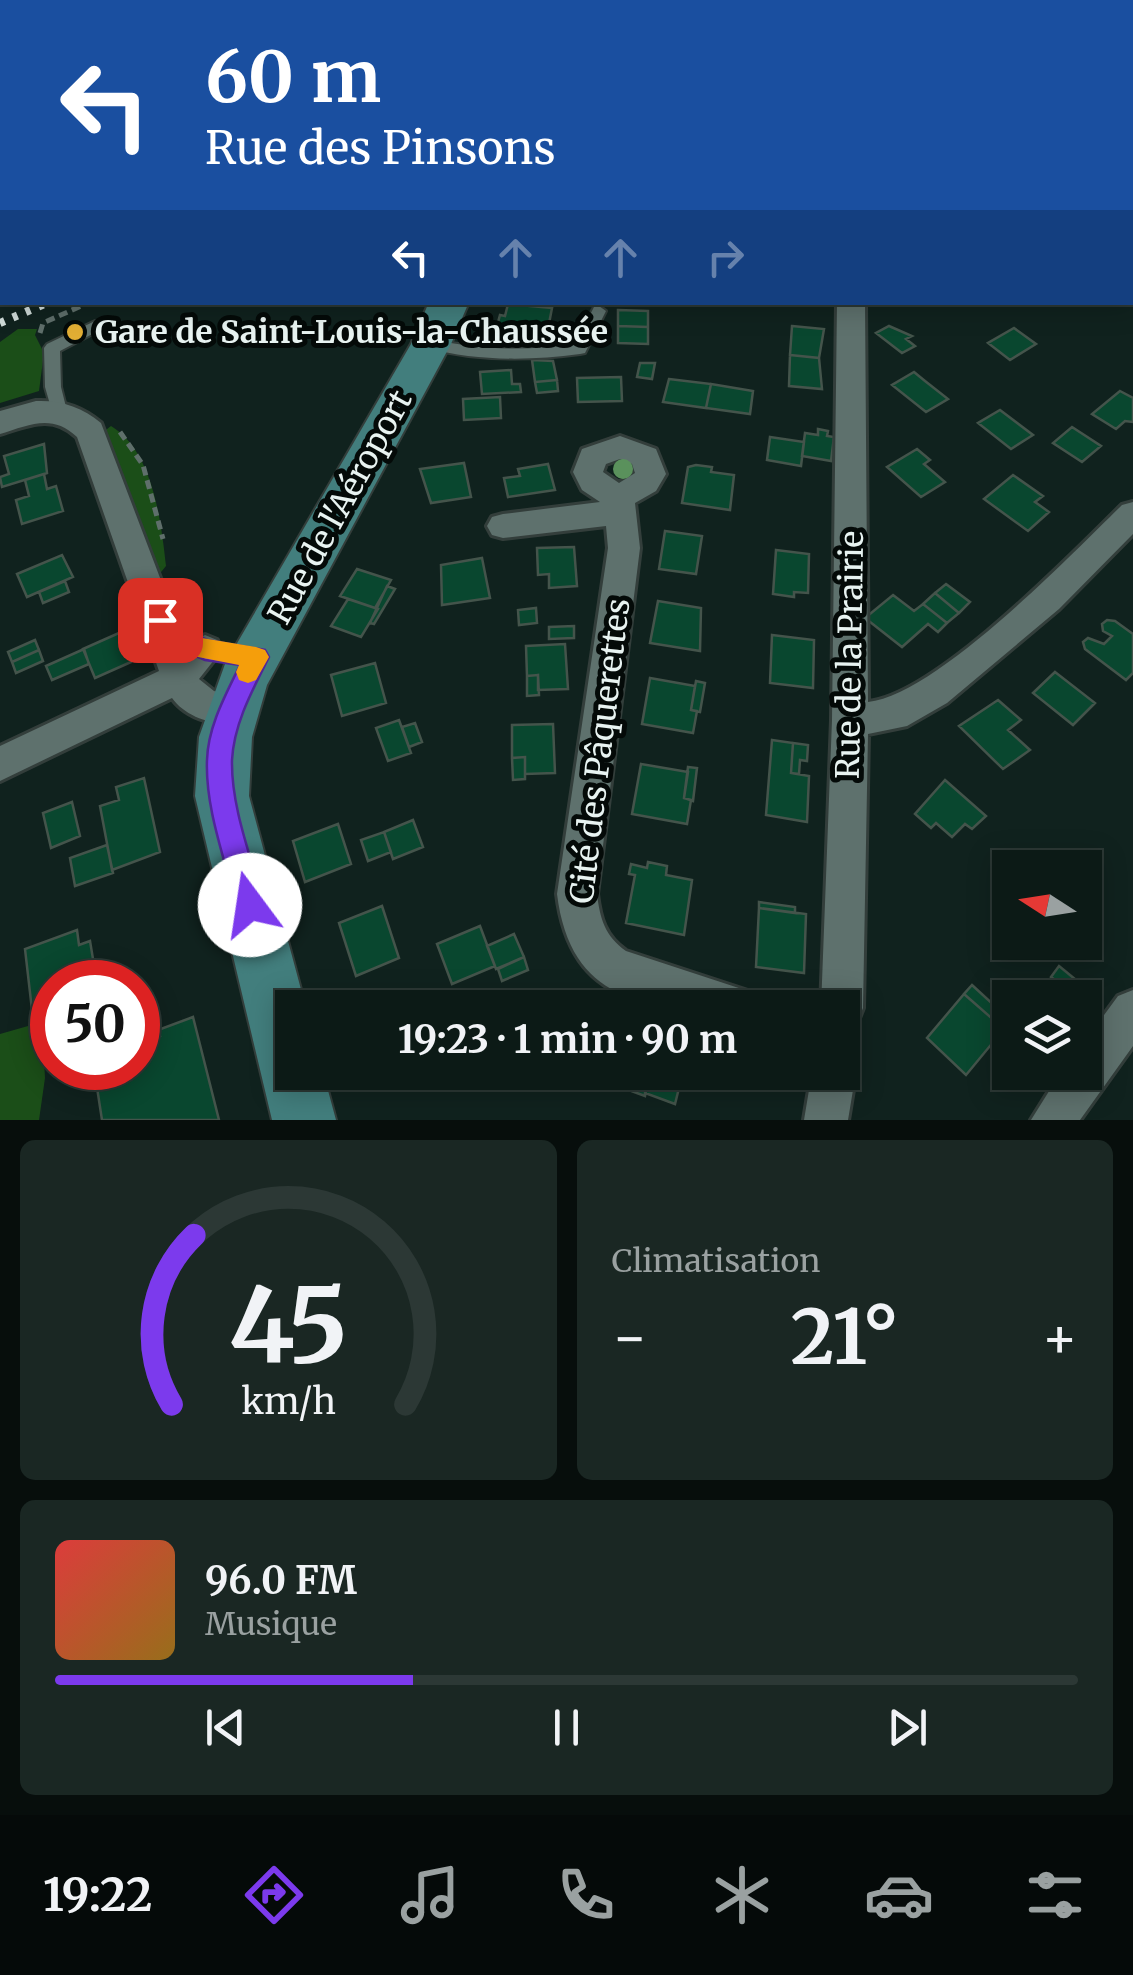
<!DOCTYPE html>
<html lang="fr">
<head>
<meta charset="utf-8">
<style>
  :root { --surface:#0c1a16; --page:#1a2723; --text:#f1f3f6; --muted:#9aa1a1; --line:#2c3835; --accent:#7c3aed }
  body { margin:0; font-family:Merriweather,serif; background:var(--page); color:var(--text); height:100vh; display:flex; flex-direction:column; font-size:38px; white-space:nowrap }
  * { box-sizing:border-box; margin:0 }
  p { font-size:32px; color:var(--muted) }
  .icon { flex:none; width:55px; height:55px; fill:none; stroke:currentColor; stroke-width:2; stroke-linecap:round; stroke-linejoin:round }
  .map { position:relative; height:1120px; overflow:hidden }
  .panel { display:flex; flex-direction:column; gap:20px; padding:20px; background:#070e0c; flex:1 }
  .panel>* { flex:none }
  .hud { position:absolute; left:0px; top:0px; width:1135px; height:305px; box-shadow:0 5px 25px #0003,0 0 0 2px var(--line); background:#1a4fa0; color:#fff; overflow:hidden }
  .needle { width:65px; rotate:282deg }
  .controls { position:absolute; left:992px; top:850px; display:grid; gap:20px }
  .controls a { display:grid; place-items:center; width:110px; height:110px; border-radius:0px; background:var(--surface); box-shadow:0 5px 25px #0003,0 0 0 2px var(--line); font-size:50px }
  .speed { position:absolute; left:30px; top:960px; display:flex; gap:20px; font-size:50px; font-weight:700; text-align:center }
  .speed>* { display:grid; place-content:center; width:130px; height:130px; border-radius:50%; background:var(--surface); box-shadow:0 5px 25px #0003,0 0 0 2px var(--line); line-height:1 }
  .speed .limit { border:15px solid #d22; background:#fff; color:#111 }
  .pin { position:absolute; display:grid; place-items:center; width:85px; height:85px; color:#fff; margin:-42px; border-radius:20px; box-shadow:0 5px 15px #0006 }
  .me { position:absolute; width:110px; margin:-55px; rotate:346deg; stroke-linejoin:round; filter:drop-shadow(0 0 8px #0008) }
  .turn { display:flex; align-items:center; gap:35px; height:210px; padding:0 40px; font-size:45px }
  .turn .icon { width:130px; height:130px; stroke-width:2.5 }
  .turn b { display:block; font-size:70px; line-height:85px }
  .lanes { display:flex; align-items:center; height:95px; padding:0 40px; background:#0003; justify-content:center; gap:50px; direction:ltr }
  .lanes .off { opacity:.35 }
  .big { font-size:75px; font-weight:700; line-height:1.1 }
  .panel .widget { flex:1; display:flex; flex-direction:column; justify-content:center; gap:15px; min-width:0; padding:0 35px; border-radius:15px; background:var(--page) }
  .panel .dial { align-items:center; gap:0 }
  .dial svg { height:260px; overflow:visible; fill:none; stroke:var(--line); stroke-width:7; stroke-linecap:round; text-anchor:middle }
  .dial text { fill:var(--text); stroke:none }
  .song { display:flex; align-items:center; gap:30px }
  .cover { width:120px; height:120px; border-radius:15px; background:linear-gradient(135deg,hsl(0 70% 55%),hsl(40 70% 35%)) }
  .played { height:10px; border-radius:5px; background:linear-gradient(90deg,var(--accent) 35%,var(--line) 35%) }
  .keys { display:flex; justify-content:space-around; direction:ltr }
  .heat { display:flex; justify-content:space-between; align-items:center; font-size:55px; direction:ltr }
  .panel .tiles { flex:1; display:grid; gap:20px; grid-template-columns:1fr 1fr }
  .widget:last-child { grid-column:span 2 }
  .trip { position:absolute; left:275px; top:990px; width:585px; height:100px; border-radius:0px; background:var(--surface); box-shadow:0 5px 25px #0003,0 0 0 2px var(--line); font-weight:700; line-height:100px; text-align:center }
  .dock { display:flex; height:160px; justify-content:space-around; align-items:center; background:#050a09; color:var(--muted) }
  .dock .icon { width:70px; height:70px }
  .dock .current { color:var(--accent) }
  .dock b { font-size:45px; color:var(--text) }
  .map>svg:first-child { display:block }
  .green { fill:#1b4e18 }
  .building { fill:#09472f; stroke:#44544b; stroke-width:2.5 }
  .lines { fill:none; stroke-linecap:round; stroke-linejoin:round }
  .service-casing { stroke:#333e3b; stroke-width:4 }
  .minor-casing { stroke:#333e3b; stroke-width:6 }
  .secondary-casing { stroke:#333e3b; stroke-width:4 }
  .path { stroke:#5f6f6b; stroke-width:5; stroke-dasharray:9 5; stroke-linecap:butt }
  .service { fill:#5e716d; fill-rule:evenodd }
  .minor { fill:#5e716d; fill-rule:evenodd }
  .secondary { fill:#427e7d; fill-rule:evenodd }
  .rail-far1 { stroke:#d0dcd9; stroke-width:5; stroke-dasharray:4 8; stroke-linecap:butt }
  .rail { stroke:#d0dcd9; stroke-width:8; stroke-dasharray:5 9; stroke-linecap:butt }
  .tree { fill:#5a915c }
  .route { fill:#7c3aed; stroke:#51269a; stroke-width:2.5 }
  .slow { fill:#f59e0b }
  .poi-dot { fill:#e2ae34; stroke:#040a08; stroke-width:4 }
  .labels { text-anchor:middle; dominant-baseline:central; stroke-width:10; stroke-linejoin:round; paint-order:stroke }
  .poi-label { font-size:32px; font-weight:bold; fill:#e8f3f1; stroke:#040a08; text-anchor:start }
  .street-label { font-size:32px; fill:#e8f3f1; stroke:#040a08 }
</style>
</head>
<body>
<div class="map">
<svg width="1133" height="1120" viewBox="0 0 1133 1120">
  <rect width="100%" height="100%" fill="#10221e"/>
  <!-- green -->
  <path class="green" d="M18,329H37L35,335L44,353L39,391L0,403V342Z
    M111,426C153,451 161,521 166,566L157,577L102,433Z
    M42,1022L45,1078L39,1120H0V1034Z"/>
  <!-- building -->
  <path class="building" d="M508,304L552,308L547,334L495,333L500,315L505,316Z
    M618,310L648,311V327L618,326Z
    M618,326L648,327V344L618,343Z
    M792,326L824,329L819,358L790,355Z
    M889,326L912,336L906,339L915,346L902,353L876,333Z
    M1014,328L1036,344L1010,360L988,343Z
    M790,355L819,358L822,389L789,386Z
    M532,360L553,361L557,380L535,382Z
    M640,363H655L652,379L637,377Z
    M511,370L512,384H520L521,392L482,394L480,372Z
    M914,372L925,381L948,399L926,412L892,385Z
    M621,377L622,401L578,402L577,378Z
    M669,379L711,384L706,408L663,402Z
    M557,380L558,391L537,393L535,382Z
    M711,384L753,391L750,414L706,408Z
    M1120,391L1133,398V422L1125,421L1116,429L1092,414Z
    M500,397L501,418L464,420L463,399Z
    M1000,410L1033,435L1011,449L978,423Z
    M1072,427L1101,446L1082,462L1053,443Z
    M818,429L828,431L827,436L834,437L831,461L802,456L805,433L818,435Z
    M770,437L804,442L801,466L767,460Z
    M44,444L47,473L2,487L0,477L9,474L4,456Z
    M917,449L930,460L924,464L945,482L921,497L887,467Z
    M464,463L471,497L431,503L420,469Z
    M548,464L555,490L508,497L504,478L520,476L518,469Z
    M696,465L712,467L711,472L734,475L730,510L682,503L688,467Z
    M44,474L47,489L56,486L63,511L22,524L16,500L29,496L25,480Z
    M1013,475L1043,496L1035,502L1049,512L1028,531L984,499Z
    M665,531L702,536L696,574L659,569Z
    M574,547L577,586L549,588V574L538,575L537,548Z
    M776,550L809,554L808,593L794,592V597L773,594Z
    M62,555L73,577L27,597L17,574Z
    M482,558L490,598L442,605L441,565Z
    M357,569L391,580L375,608L340,596Z
    M65,581L69,592L43,603L39,592Z
    M946,584L970,602L959,613L935,593Z
    M387,586L395,589L374,624L370,623Z
    M935,593L959,613L947,623L923,604Z
    M893,595L914,611L923,604L947,623L938,632L928,624L902,647L865,618Z
    M348,599L378,609L361,637L331,626Z
    M658,601L701,608L700,651L650,643Z
    M536,608L537,623L519,625L518,610Z
    M1107,620L1115,621L1133,634V673L1126,680L1085,649L1083,642L1088,638L1104,644L1112,636L1103,631L1102,624Z
    M574,626V638L549,639V627Z
    M119,633L131,662L95,678L83,649Z
    M772,635L814,640L813,688L770,683Z
    M35,640L39,650L12,662L8,652Z
    M565,644L568,689L538,690V675L527,676L526,646Z
    M84,649L89,664L52,680L46,666Z
    M39,650L43,661L16,673L12,662Z
    M375,663L386,703L342,716L331,675Z
    M1055,672L1095,703L1073,725L1033,693Z
    M538,675L539,695L527,696V676Z
    M650,678L695,686L691,710L697,711L693,733L642,724Z
    M696,681L705,683L700,712L691,710Z
    M998,700L1021,720L1008,730L1030,750L1003,769L959,726Z
    M399,720L411,753L388,761L376,728Z
    M415,723L422,742L409,747L402,727Z
    M553,724L555,773L525,774V757L512,758V725Z
    M772,740L793,743L791,773L809,776L807,822L766,815Z
    M793,743L808,745L807,761L800,760L799,774L791,773Z
    M525,757V779L513,780L512,758Z
    M641,764L688,772L684,798L691,800L687,824L632,814Z
    M688,767L697,768L693,801L684,798Z
    M144,778L160,852L112,870L100,806L119,800L116,787Z
    M945,780L986,816L972,829L965,824L952,837L936,823L931,828L915,814Z
    M72,802L80,836L51,848L43,813Z
    M413,820L423,847L393,859L384,832Z
    M338,824L351,864L305,882L293,841Z
    M384,832L391,852L368,861L361,840Z
    M107,845L113,873L75,886L70,858Z
    M648,862L667,866L666,875L692,880L684,935L626,923L635,875L629,874L631,864L647,868Z
    M759,902L795,907V913L759,908Z
    M382,906L399,958L356,976L339,923Z
    M759,908L806,914L804,973L756,967Z
    M480,926L495,966L452,984L437,944Z
    M77,930L79,945L90,941L95,971L83,976L85,982H52V1002L32,1010L25,949Z
    M514,934L524,957L496,969L487,946Z
    M524,957L528,970L502,981L498,969Z
    M1059,966L1087,989L1080,998L1051,977Z
    M972,985L1010,1020L1004,1029L964,994Z
    M964,994L1004,1029L966,1075L927,1038Z
    M193,1017L219,1120H102L94,1068H138V1045L160,1036L158,1030Z
    M606,1072L647,1085L645,1096L604,1081Z
    M683,1072L675,1104L645,1093L647,1085L614,1073Z"/>
  <g class="lines">
    <!-- service casing -->
    <g class="service-casing">
      <path id="service" d="M599,306L606,311L585,353L580,354C528,361 477,361 426,348L423,344L431,339C479,350 526,351 575,344L594,307Z
        M95,321L100,322V330L60,351L61,387L67,411L59,417L53,415L45,387L44,348L47,344Z"/>
    </g>
    <!-- minor casing -->
    <g class="minor-casing">
      <path id="minor" d="M0,236H2V256H0Z
        M837,302H865L868,702C936,695 1070,556 1122,505L1133,502V534L1059,609L947,703L907,726L868,734L863,1008L857,1023L842,1029V1008H821L832,720Z
        M36,401C61,400 82,407 101,423L186,646L205,635L217,640L222,650L199,679L214,691L243,699L248,710L243,721C220,729 186,718 172,698L0,781V746L159,671L77,437C52,413 29,425 0,434V411Z
        M620,436L656,449L666,474L656,491L635,503L640,548L597,894C600,919 605,936 626,951L754,993L760,1008C663,1008 572,1015 557,894L608,548L606,526L503,538L492,535L487,526L492,517L503,514L600,502L582,490L573,472L582,449ZM620,459L632,464L635,473L619,483L603,472L606,464Z
        M1133,990V1046L1080,1120H1031L1061,1072H1085V1041L1118,996Z
        M842,1054L849,1057L856,1072L848,1120H804L812,1072H842Z"/>
    </g>
    <!-- secondary casing -->
    <g class="secondary-casing">
      <path id="secondary" d="M30,0H64L65,2H31Z
        M429,302H469L451,344L267,685L252,737L249,796L306,1008H292V1072H323L336,1120H272L195,796L199,737L225,664L411,344Z"/>
    </g>
    <!-- path -->
    <path class="path" d="M40,333L43,323L90,302
      M120,432L143,465L163,539"/>
    <!-- service -->
    <use href="#service" class="service"/>
    <!-- minor -->
    <use href="#minor" class="minor"/>
    <!-- secondary -->
    <use href="#secondary" class="secondary"/>
    <!-- rail-far1 -->
    <path class="rail-far1" d="M760,2L766,0"/>
    <!-- rail -->
    <path class="rail" d="M0,323L49,302"/>
  </g>
  <!-- trees -->
  <circle class="tree" cx="623" cy="469" r="10"/>
  <!-- route -->
  <path class="route" d="M160,611L169,614L174,625L207,640L265,650L269,657C253,689 234,723 232,760C231,808 252,859 264,905L260,915L250,919L240,915L236,905C225,859 205,808 207,760C208,726 226,694 240,665L205,660L157,639L149,620L152,614Z"/>
  <!-- slow -->
  <path class="slow" d="M202,638L256,647L265,650L269,657L256,680L248,683L239,680L236,672L239,665L193,656L190,649L193,641Z"/>
  <!-- markers -->
  <circle class="poi-dot" cx="75" cy="332" r="10"/>
  <g class="labels">
    <!-- poi labels -->
    <g class="poi-label">
      <text x="95" y="332">Gare de Saint-Louis-la-Chaussée</text>
    </g>
    <!-- street labels -->
    <g class="street-label">
      <text transform="translate(340 507) rotate(-61)">Rue de l'Aéroport</text>
      <text transform="translate(850 655) rotate(-89)">Rue de la Prairie</text>
      <text transform="translate(600 751) rotate(-83)">Cité des Pâquerettes</text>
    </g>
  </g>
</svg>
<div class="controls">
<a><svg class="needle" viewBox="-14 -14 28 28"><path d="M0-13l5 13h-10z" fill="#e53935"/><path d="M0 13l5-13h-10z" fill="#9aa1a1"/></svg></a>
<a><svg class="icon" aria-label="layers" viewBox="0 0 24 24"><path d="M12 4l9 5-9 5-9-5zM3 14l9 5 9-5"/></svg></a>
</div>
<div class="speed"><div class="limit">50</div></div>
<div class="pin" style="left:160px;top:620px;background:#d93025"><svg class="icon" aria-label="arrive" viewBox="0 0 24 24"><path d="M6 21V4h12l-3 4 3 4H6"/></svg></div>
<svg class="me" style="left:250px;top:905px" viewBox="-20 -20 40 40"><circle r="19" fill="#fff"/><path d="M0-13L10 11 0 6-10 11z" fill="#7c3aed"/></svg>
<div class="trip">19:23 · 1 min · 90 m</div>
<div class="hud">
<div class="turn"><svg class="icon" aria-label="left" viewBox="0 0 24 24"><path d="M17 20v-9H6M10 6l-5 5 5 5"/></svg><div><b>60 m</b>Rue des Pinsons</div></div>
<div class="lanes"><svg class="icon" aria-label="left" viewBox="0 0 24 24"><path d="M17 20v-9H6M10 6l-5 5 5 5"/></svg><svg class="icon off" aria-label="ahead" viewBox="0 0 24 24"><path d="M12 20V5M6 11l6-6 6 6"/></svg><svg class="icon off" aria-label="ahead" viewBox="0 0 24 24"><path d="M12 20V5M6 11l6-6 6 6"/></svg><svg class="icon off" aria-label="right" viewBox="0 0 24 24"><path d="M7 20v-9h11M14 6l5 5-5 5"/></svg></div>
</div>
</div>
<section class="panel">
<div class="tiles">
<div class="widget dial"><svg viewBox="0 0 100 80">
<path d="M14 69A42 42 0 1 1 86 69"/>
<path d="M14 69A42 42 0 0 1 21 17" stroke="#7c3aed"/>
<text x="50" y="56" font-size="32" font-weight="700">45</text>
<text x="50" y="72" font-size="11">km/h</text>
</svg></div>
<div class="widget"><p>Climatisation</p>
<div class="heat"><a>−</a><b class="big">21°</b><a>+</a></div>
</div>
<div class="widget">
<div class="song"><i class="cover"></i><div><b>96.0 FM</b><p>Musique</p></div></div>
<div class="played"></div>
<div class="keys"><svg class="icon" aria-label="previous" viewBox="0 0 24 24"><path d="M18 5L8 12l10 7zM5 5v14"/></svg><svg class="icon" aria-label="pause" viewBox="0 0 24 24"><path d="M8 5v14M16 5v14"/></svg><svg class="icon" aria-label="next" viewBox="0 0 24 24"><path d="M6 5l10 7-10 7zM19 5v14"/></svg></div>
</div>
</div>
</section>
<nav class="dock">
<b>19:22</b>
<svg class="icon current" aria-label="directions" viewBox="0 0 24 24"><path d="M12 3l9 9-9 9-9-9zM9 14v-3h6M13 9l2 2-2 2"/></svg>
<svg class="icon" aria-label="music" viewBox="0 0 24 24"><path d="M9 18V5l10-2v13"/><circle cx="6" cy="18" r="3"/><circle cx="16" cy="16" r="3"/></svg>
<svg class="icon" aria-label="phone" viewBox="0 0 24 24"><path d="M5 4h4l2 5-3 2q2 4 5 5l2-3 5 2v4C11 20 4 13 5 4z"/></svg>
<svg class="icon" aria-label="climate" viewBox="0 0 24 24"><path d="M12 3v18M4 7l16 10M4 17L20 7"/></svg>
<svg class="icon" aria-label="car" viewBox="0 0 24 24"><path d="M5 17H2v-5l4-1 3-4h7l3 4 3 1v5h-3M9 17h6M6 11h13"/><circle cx="7" cy="17" r="2"/><circle cx="17" cy="17" r="2"/></svg>
<svg class="icon" aria-label="filters" viewBox="0 0 24 24"><path d="M4 7h16M4 17h16"/><circle cx="9" cy="7" r="2"/><circle cx="15" cy="17" r="2"/></svg>
</nav>
</body>
</html>
